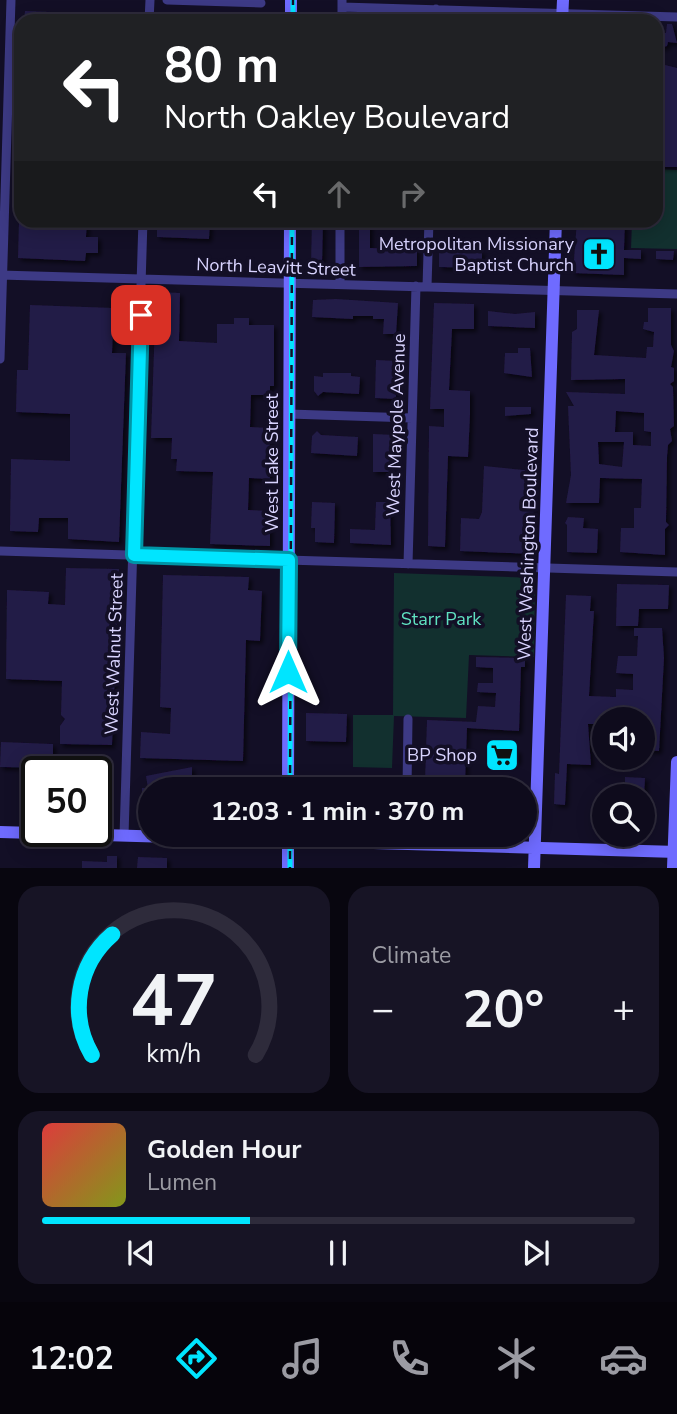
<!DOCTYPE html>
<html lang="en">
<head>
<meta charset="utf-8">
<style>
  :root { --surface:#0e0b1c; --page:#171425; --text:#f1f3f6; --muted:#9b9ba3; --line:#2e2b3b; --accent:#00e5ff }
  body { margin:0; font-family:"Nunito Sans",sans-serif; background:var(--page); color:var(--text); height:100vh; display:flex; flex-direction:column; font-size:26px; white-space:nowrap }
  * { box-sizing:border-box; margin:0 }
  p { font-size:23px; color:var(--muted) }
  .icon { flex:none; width:38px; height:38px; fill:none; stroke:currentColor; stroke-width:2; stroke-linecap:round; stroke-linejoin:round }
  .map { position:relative; height:868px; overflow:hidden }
  .panel { display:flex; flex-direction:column; gap:18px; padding:18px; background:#08060f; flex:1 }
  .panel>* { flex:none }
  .banner { position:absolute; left:14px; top:14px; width:649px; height:214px; border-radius:21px; box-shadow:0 4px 18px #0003,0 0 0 2px var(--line); background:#202124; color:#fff; overflow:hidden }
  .fabs { position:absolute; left:592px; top:707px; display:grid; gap:14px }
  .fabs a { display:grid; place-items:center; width:63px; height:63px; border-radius:50%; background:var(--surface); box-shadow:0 4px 18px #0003,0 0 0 2px var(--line); font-size:35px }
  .speed { position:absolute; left:21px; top:756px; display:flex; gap:14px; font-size:35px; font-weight:700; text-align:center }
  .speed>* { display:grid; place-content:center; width:91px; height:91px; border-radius:50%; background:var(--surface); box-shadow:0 4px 18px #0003,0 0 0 2px var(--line); line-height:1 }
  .speed .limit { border:4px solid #111; border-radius:10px; background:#fff; color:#111 }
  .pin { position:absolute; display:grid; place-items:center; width:60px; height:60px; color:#fff; margin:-30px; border-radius:14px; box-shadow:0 4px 10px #0006 }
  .me { position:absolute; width:77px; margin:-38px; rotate:0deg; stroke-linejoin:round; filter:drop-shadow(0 0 5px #0008) }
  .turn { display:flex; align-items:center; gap:24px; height:147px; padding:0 35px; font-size:32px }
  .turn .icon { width:91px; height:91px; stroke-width:2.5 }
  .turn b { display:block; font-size:49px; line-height:60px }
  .lanes { display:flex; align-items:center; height:66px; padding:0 35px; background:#0003; justify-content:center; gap:35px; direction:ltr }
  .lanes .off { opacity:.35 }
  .big { font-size:52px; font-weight:700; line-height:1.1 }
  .panel .widget { flex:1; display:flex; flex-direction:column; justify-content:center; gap:10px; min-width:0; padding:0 24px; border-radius:21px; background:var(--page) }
  .panel .dial { align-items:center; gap:0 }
  .dial svg { height:182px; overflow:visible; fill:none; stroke:var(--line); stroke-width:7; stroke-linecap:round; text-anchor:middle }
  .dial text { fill:var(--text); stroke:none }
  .song { display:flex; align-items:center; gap:21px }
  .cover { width:84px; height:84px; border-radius:10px; background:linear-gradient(135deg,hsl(0 70% 55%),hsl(70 70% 35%)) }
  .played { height:7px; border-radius:4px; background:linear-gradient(90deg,var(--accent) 35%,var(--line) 35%) }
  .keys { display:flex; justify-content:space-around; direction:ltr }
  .heat { display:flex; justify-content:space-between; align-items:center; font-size:38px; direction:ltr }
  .panel .tiles { flex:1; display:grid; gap:18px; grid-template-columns:1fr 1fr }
  .widget:last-child { grid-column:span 2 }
  .trip { position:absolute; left:138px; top:777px; width:399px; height:70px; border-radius:35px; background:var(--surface); box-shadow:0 4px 18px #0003,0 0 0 2px var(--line); font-weight:700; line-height:70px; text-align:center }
  .menu { display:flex; height:112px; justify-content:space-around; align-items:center; background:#06040b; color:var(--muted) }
  .menu .icon { width:49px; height:49px }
  .menu .selected { color:var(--accent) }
  .menu b { font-size:32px; color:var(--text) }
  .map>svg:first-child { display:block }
  .green { fill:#12302f }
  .building { fill:#241b47; fill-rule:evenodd; filter:url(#shadow) }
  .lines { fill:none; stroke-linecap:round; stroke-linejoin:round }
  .street { stroke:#3d3a85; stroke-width:9 }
  .secondary { stroke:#6f6bff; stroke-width:12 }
  .rail-casing { stroke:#00e5ff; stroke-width:5 }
  .rail { stroke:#130f26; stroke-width:2.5; stroke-dasharray:8; stroke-linecap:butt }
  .route-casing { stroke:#0095a6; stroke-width:18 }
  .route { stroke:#00e5ff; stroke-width:12 }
  .labels { text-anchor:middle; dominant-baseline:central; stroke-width:7; stroke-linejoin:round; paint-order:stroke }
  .poi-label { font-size:18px; fill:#d9d4ff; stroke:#130f26; text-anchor:end }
  .street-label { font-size:18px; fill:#d9d4ff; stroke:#130f26 }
  .park-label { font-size:18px; fill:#5fe0c0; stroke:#130f26 }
</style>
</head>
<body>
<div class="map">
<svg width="677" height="868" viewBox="0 0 677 868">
  <defs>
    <filter id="shadow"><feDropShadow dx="3" dy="3" stdDeviation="2" flood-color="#0009"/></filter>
  </defs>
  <rect width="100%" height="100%" fill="#130f26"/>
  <!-- green -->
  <path class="green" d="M656,169L677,170V249L631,248L632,221L656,220Z
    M394,573L535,578L534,657L469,655L466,718L394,716L392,768L353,767V715H393Z"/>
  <!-- building -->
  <path class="building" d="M25,11L76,13V21H24Z
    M667,24H672L677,43L668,42L667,46L661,48L656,43V32L666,33Z
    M665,65L677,68V167H656V69Z
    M19,220H87L86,237H98V253H86L85,261L18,258Z
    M157,220H210L209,239L157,237Z
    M312,220H323L322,266H311Z
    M577,220H625L624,250H641V259L624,258V275L573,273Z
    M359,222H370V248L417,249V266L359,267Z
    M439,249L482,251V268L439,267Z
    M656,251H674L673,260L656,259Z
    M156,292L180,293L179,341L217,343V324H234V318H249V325H274V386H270V395H251L250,427L270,428V479L249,478L248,510L270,511V546L210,544L213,472L176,471L177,459H171L172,438H151Z
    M336,299L398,303L396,334H383L384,319H373V316H353V319L312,317L313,300Z
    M434,303L474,304V329H452L449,390L470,391V414L468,457L448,456L445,547L428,546L429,426L444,427V409H430Z
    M30,305L114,308L112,353H126L119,542L68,539V518H39L38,532L10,531L11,459L70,461V414L16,412L17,370H28Z
    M648,308H671V345L674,351L671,367L674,368V381L670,384L673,387L674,426L670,429L672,441L668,445L667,457L666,522L669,525L665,529V555L620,552L621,528H634V508H641L642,479L600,478L599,503H566L571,475L568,406H574L566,392L625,394V379L571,380L572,332L577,329V310H599L594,355L646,358L647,347H653L654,332L643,329L644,322H648ZM616,411L644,413V431L651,432V446L633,445V432H615ZM598,442H624L622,467L599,464Z
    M488,311L515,314L535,312V328L488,326Z
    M518,348H530L532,377L504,373L505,353H518Z
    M376,360L397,361L396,399L375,398Z
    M323,373H351V376L360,377L359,394L323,392L318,396L314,391V376L323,377Z
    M505,407H531V414L505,416Z
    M317,431L321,435L358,437L357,456L311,453L312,436Z
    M373,434L395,435L394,472H373Z
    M484,466L534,471L533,554L460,551L461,518L479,519L482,512Z
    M312,502L335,503L334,543L315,542V528H311Z
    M376,502H390L391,545L350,543V529L375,530Z
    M568,517L584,518L583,528L598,529L597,553L567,552V525L565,523Z
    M66,568L119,569L112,745L60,744V726L65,719L61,715L62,681L6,679L7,590L49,592L48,604L65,605Z
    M163,575L249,577L248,590L262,591L260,641L246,640L243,761L140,758L141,732L170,734L171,708L160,707Z
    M617,584L669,585L668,609H639L638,626H616Z
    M566,595L591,596L590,611H594L589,696L616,697V689L633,690V674L616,673L618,656H637L638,636H634V628H662L664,658L659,751L642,750L641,717L624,716V719H604V724H588L591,765L567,764L565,805L554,804L555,773L559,774Z
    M476,657L525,658V667H521L519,731L467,728L465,783L425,782L427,720L476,722L478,706L495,707L496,693L477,692L478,683H493V668L476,667Z
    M306,713L347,714L346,742L306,741Z
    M1,742L53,744V768L0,767Z
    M486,749L518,750V762L497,766V761H486Z
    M192,767V776H172V789H150V809H142V788H148L146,776Z
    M241,777H256V789H241Z
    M625,777L645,778L644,796H630V787L625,786Z
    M306,779L331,780V789H306Z
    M107,856H117V868H82V861L107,862Z
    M138,857L167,858V868H137Z"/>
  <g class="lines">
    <!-- street -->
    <path class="street" d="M167,0L261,3
      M342,7L677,17
      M149,21L150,0
      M342,21V0
      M436,21V9
      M0,275L677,294
      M340,284V220
      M427,287L429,220
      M0,359L11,0
      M289,414L412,418
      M0,551L677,572
      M408,564L416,286
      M407,789L408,719
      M124,836L143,220"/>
    <!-- secondary -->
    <path class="secondary" d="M291,21V0
      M562,21L563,0
      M288,789L290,220
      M0,832L677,852
      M288,835V868
      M534,868L556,220
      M673,868L677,762"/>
    <!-- rail casing -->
    <g class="rail-casing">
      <path id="rail" d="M293,21V0
        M290,789L292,220
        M290,835V868"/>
    </g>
    <!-- rail -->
    <use href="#rail" class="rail"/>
  </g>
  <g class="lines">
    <!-- route casing -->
    <g class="route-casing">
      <path id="route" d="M141,315L134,555L289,560L288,672"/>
    </g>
    <!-- route -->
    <use href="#route" class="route"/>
  </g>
  <!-- icons -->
  <defs>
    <g id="church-square" transform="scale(1.75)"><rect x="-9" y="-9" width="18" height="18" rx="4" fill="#00e5ff" stroke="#130f26"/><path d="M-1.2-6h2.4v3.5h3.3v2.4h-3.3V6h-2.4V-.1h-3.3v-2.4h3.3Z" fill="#111"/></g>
    <g id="supermarket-square" transform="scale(1.75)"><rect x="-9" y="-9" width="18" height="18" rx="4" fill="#00e5ff" stroke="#130f26"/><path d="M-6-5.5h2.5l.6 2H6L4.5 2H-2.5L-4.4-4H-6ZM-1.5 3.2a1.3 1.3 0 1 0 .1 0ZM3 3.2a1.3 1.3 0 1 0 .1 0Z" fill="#111"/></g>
  </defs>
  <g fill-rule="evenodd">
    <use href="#church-square" x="599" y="254"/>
    <use href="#supermarket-square" x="502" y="755"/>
  </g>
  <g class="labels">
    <!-- poi labels -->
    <g class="poi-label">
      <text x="574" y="244">Metropolitan Missionary<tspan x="574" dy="21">Baptist Church</tspan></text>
      <text x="477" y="755">BP Shop</text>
    </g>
    <!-- street labels -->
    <g class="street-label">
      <text transform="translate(276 267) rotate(2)">North Leavitt Street</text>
      <text transform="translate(396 425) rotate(-88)">West Maypole Avenue</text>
      <text transform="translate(272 463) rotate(-90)">West Lake Street</text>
      <text transform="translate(528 544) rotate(-88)">West Washington Boulevard</text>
      <text transform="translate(114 654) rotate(-88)">West Walnut Street</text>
    </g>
    <!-- park labels -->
    <g class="park-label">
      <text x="441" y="619">Starr Park</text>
    </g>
  </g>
</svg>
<div class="fabs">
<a><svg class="icon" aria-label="sound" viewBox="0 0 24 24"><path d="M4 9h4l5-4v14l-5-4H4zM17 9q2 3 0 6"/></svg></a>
<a><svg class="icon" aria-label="search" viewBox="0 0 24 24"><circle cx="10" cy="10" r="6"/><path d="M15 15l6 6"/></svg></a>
</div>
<div class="speed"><div class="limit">50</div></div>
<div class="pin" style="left:141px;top:315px;background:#d93025"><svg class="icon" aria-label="arrive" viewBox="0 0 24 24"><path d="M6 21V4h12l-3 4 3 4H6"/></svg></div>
<svg class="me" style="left:288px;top:672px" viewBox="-20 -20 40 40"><path d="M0-17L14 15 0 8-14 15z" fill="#00e5ff" stroke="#fff" stroke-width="4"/></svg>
<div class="trip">12:03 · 1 min · 370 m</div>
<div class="banner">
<div class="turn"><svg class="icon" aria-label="left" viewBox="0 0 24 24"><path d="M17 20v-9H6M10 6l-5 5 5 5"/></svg><div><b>80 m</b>North Oakley Boulevard</div></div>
<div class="lanes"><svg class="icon" aria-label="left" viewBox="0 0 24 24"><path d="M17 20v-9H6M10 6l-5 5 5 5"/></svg><svg class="icon off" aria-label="ahead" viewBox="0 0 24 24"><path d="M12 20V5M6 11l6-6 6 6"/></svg><svg class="icon off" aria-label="right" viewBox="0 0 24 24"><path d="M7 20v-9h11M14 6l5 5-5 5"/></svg></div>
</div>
</div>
<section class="panel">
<div class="tiles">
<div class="widget dial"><svg viewBox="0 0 100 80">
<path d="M14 69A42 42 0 1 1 86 69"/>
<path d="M14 69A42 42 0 0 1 23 16" stroke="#00e5ff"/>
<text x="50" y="56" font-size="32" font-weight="700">47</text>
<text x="50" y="72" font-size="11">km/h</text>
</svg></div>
<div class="widget"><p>Climate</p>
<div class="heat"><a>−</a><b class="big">20°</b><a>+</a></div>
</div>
<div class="widget">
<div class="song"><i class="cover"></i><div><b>Golden Hour</b><p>Lumen</p></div></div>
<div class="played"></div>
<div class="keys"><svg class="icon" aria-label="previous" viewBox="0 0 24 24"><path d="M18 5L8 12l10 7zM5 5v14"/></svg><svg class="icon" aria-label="pause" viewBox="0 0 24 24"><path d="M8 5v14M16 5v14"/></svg><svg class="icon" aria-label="next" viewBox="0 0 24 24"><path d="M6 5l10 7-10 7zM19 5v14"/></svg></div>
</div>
</div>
</section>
<nav class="menu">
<b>12:02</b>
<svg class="icon selected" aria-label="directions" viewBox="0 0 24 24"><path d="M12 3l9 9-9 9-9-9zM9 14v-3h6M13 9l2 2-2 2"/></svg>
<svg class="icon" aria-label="music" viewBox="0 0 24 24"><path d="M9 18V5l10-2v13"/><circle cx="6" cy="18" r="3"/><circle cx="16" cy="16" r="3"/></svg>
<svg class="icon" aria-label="phone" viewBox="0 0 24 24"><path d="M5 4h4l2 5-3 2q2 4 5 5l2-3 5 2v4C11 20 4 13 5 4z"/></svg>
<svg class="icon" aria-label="climate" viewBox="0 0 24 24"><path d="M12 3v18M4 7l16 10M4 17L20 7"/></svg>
<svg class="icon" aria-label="car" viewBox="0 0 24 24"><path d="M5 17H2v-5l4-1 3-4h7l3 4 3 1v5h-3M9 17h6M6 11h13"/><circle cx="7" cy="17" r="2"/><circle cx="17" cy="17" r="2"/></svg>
</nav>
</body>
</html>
